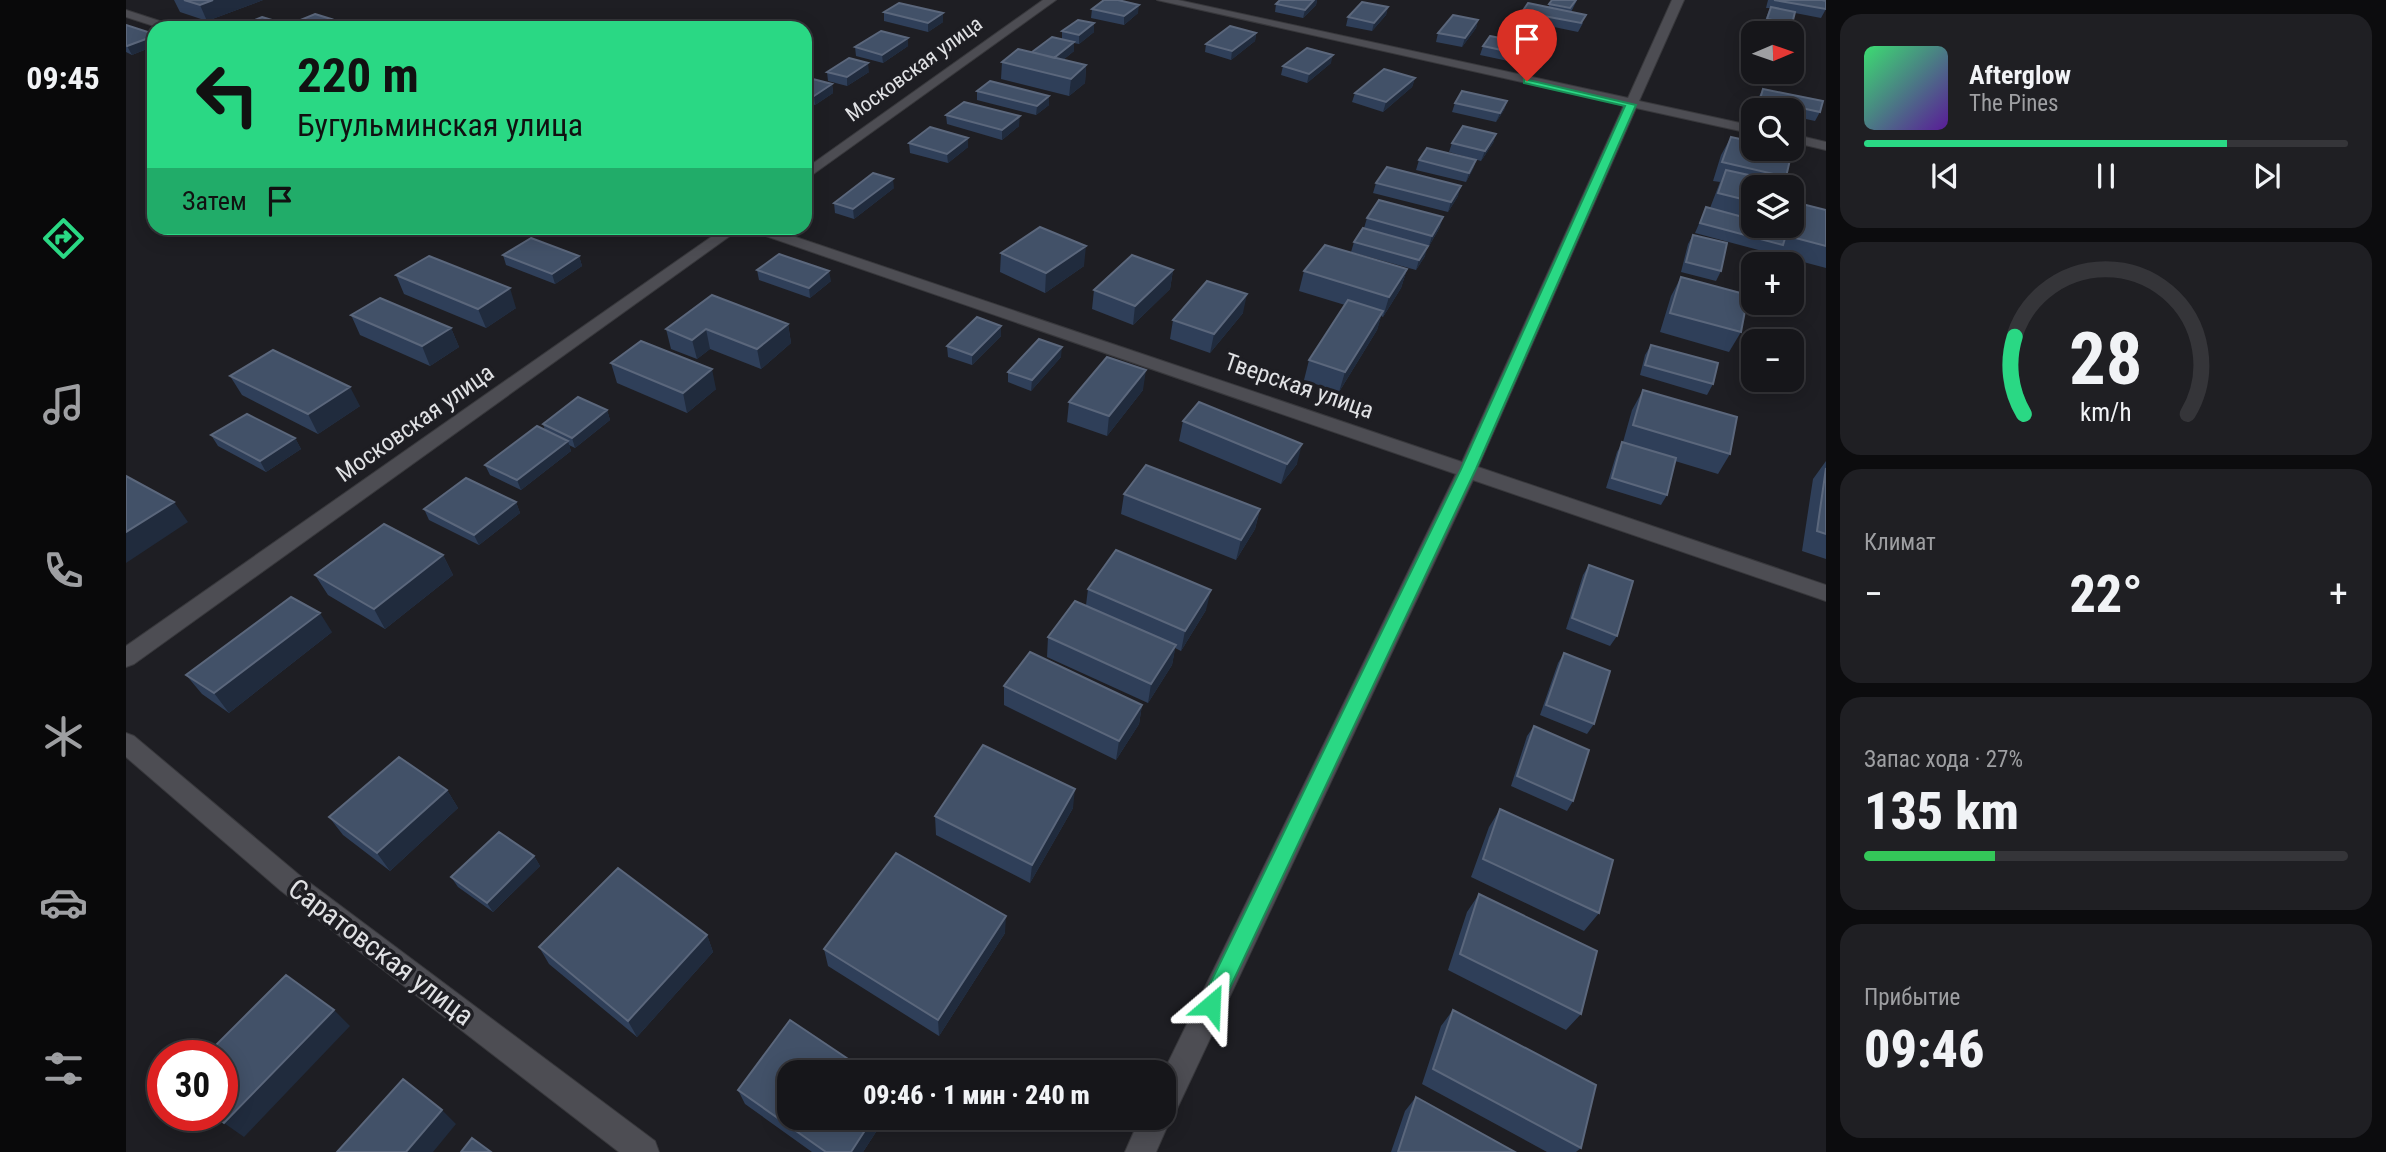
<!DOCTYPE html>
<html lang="ru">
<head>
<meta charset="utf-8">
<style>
  :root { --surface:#16161a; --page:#1f1f23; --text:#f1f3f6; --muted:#9e9fa2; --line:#353539; --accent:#2ad884 }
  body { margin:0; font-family:"Roboto Condensed",sans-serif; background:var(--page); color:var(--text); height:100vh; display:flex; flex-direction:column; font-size:26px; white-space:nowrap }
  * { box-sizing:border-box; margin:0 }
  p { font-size:23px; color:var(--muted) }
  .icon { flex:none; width:38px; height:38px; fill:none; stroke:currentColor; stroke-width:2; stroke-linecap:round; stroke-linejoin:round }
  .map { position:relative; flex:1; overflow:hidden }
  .sheet { display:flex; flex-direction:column; gap:14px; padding:14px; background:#0c0c0e; width:560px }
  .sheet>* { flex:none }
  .hud { position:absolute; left:21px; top:21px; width:665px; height:214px; border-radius:21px; box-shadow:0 4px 18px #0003,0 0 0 2px var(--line); background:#2ad884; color:#111; overflow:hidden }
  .needle { width:46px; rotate:88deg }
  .controls { position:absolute; left:1615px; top:21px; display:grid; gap:14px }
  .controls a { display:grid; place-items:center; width:63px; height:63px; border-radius:14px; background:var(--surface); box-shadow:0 4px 18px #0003,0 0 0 2px var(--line); font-size:35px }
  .speed { position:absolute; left:21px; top:1040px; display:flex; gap:14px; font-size:35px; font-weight:700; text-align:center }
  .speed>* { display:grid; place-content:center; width:91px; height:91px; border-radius:50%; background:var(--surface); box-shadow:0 4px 18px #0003,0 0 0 2px var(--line); line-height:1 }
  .speed .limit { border:10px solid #d22; background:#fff; color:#111 }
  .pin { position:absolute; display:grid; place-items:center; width:60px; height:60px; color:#fff; margin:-72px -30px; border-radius:50% 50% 50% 0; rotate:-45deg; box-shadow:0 0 7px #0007 }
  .pin .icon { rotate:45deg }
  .me { position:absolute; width:77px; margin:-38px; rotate:26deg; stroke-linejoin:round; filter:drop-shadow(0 0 5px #0008) }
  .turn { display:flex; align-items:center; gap:24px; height:147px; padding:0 35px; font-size:32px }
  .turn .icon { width:91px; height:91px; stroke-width:2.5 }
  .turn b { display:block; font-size:49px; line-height:60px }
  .then { display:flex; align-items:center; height:66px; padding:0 35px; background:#0003; gap:14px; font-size:26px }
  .big { font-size:52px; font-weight:800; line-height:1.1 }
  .sheet .widget { flex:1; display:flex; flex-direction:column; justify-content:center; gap:10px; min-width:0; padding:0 24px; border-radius:21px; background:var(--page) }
  .sheet .dial { align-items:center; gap:0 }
  .dial svg { height:182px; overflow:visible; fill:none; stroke:var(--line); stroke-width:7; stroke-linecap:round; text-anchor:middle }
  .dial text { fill:var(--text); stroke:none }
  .song { display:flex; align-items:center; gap:21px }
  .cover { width:84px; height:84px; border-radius:10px; background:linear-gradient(135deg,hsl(140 70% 55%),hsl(270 70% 35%)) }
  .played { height:7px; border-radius:4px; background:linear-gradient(90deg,var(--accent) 75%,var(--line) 75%) }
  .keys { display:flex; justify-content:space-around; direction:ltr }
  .heat { display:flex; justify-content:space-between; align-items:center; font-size:38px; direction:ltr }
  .charge { height:10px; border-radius:5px; background:linear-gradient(90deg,#34c759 27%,var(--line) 0) }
  .trip { position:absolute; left:651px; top:1060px; width:399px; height:70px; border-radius:21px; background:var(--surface); box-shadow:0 4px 18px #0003,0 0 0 2px var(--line); font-weight:800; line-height:70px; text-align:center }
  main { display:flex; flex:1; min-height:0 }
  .tab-bar { display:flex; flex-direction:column; width:126px; justify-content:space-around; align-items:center; background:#09090a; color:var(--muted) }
  .tab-bar .icon { width:49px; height:49px }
  .tab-bar .on { color:var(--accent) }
  .tab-bar b { font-size:32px; color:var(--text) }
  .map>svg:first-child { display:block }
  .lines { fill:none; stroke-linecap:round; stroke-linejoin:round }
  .minor-casing { stroke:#38383c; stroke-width:2 }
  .tertiary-casing { stroke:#38383c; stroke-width:2 }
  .minor { fill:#4d4d53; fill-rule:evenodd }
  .tertiary { fill:#4d4d53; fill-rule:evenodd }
  .wall { fill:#2f3f59 }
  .shaded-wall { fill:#202b3d }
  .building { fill:#425168; stroke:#5b677c; stroke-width:2 }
  .route { fill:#2ad884; stroke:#1b8c56; stroke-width:2 }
  .labels { text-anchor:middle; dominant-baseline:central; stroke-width:7; stroke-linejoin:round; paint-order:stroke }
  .far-street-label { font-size:21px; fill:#e0e1e4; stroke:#1e1e23 }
  .street-label { font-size:24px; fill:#e0e1e4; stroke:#1e1e23 }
  .near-street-label { font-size:28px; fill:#e0e1e4; stroke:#1e1e23 }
</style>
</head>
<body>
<main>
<nav class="tab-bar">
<b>09:45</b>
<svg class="icon on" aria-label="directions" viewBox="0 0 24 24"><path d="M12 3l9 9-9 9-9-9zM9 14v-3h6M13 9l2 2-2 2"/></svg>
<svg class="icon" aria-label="music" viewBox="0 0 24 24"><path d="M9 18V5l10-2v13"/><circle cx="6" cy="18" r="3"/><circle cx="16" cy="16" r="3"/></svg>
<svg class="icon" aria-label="phone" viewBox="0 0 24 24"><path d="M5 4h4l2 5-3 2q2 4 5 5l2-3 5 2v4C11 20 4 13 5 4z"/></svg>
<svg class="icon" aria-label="climate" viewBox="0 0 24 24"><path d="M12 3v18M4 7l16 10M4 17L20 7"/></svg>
<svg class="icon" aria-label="car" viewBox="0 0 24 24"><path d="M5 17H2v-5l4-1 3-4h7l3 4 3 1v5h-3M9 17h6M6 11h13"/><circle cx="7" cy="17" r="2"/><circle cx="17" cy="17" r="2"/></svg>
<svg class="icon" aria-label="filters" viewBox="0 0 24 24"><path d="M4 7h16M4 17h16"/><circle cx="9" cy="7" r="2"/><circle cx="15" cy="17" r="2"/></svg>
</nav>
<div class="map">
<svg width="1700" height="1152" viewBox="0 0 1700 1152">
  <rect width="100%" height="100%" fill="#1e1e23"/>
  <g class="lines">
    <!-- minor casing -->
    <g class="minor-casing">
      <path id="minor" d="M1031,0H1052L1502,98L1546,0H1558L1513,101L1628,126V134L1510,108L1352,467L1700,585V601L1347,480L1049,1113L1044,1115L1045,1118L1030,1152H999L1014,1118H1038L1037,1073L1330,474L625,231L622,228H643L1336,462L1498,105Z
        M0,10L49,26L51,28H34L0,17Z
        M1666,134L1700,142V150L1666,142Z
        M0,733L8,736L172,874L529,1141L533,1152H493L154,890L0,757Z"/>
    </g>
    <!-- tertiary casing -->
    <g class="tertiary-casing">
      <path id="tertiary" d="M917,0H930L679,180V169Z
        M598,228H615L8,664L0,667V646Z"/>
    </g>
    <!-- minor -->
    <use href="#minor" class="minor"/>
    <!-- tertiary -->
    <use href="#tertiary" class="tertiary"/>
  </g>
  <!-- wall -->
  <path class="wall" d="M48,0H137L81,21L54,12Z
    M1154,0H1191L1190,5L1177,18L1149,12L1150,4Z
    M1426,0H1451L1445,12L1457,23L1452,32L1394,20L1396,12L1422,7Z
    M1642,0H1696L1700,9L1695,18L1669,13L1666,24L1661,32L1660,33H1634L1644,8H1640Z
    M1262,7L1260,15L1246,31L1220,26L1222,17Z
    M966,9L1012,13L998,25L965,18Z
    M758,12L817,13V22L802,32L758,21Z
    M1352,20L1350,28L1336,47L1310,42L1312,33Z
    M968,23V32L953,44L948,43V51L937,60L960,65L959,83L943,96L875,79L876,62L906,52L936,39V31Z
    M0,25L28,34V46L6,55L0,52Z
    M1130,33L1129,41L1105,60L1079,52L1080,44Z
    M782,46L757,63L730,56L729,47Z
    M1357,46L1422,57L1415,68L1354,55Z
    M1628,58V70H1624Z
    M1205,63L1181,83L1155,75L1157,66Z
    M701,72H743L721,86L702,81Z
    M1635,72H1655L1653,75Z
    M679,77L706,84L707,93L689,105L679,102Z
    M1289,78L1286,87L1257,112L1226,102L1229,93Z
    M1637,89L1694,112L1689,121L1666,116V110H1638L1629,108L1632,98Z
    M851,91L923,96V105L910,115L851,100Z
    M1381,101L1378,110L1370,122L1326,112L1329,103Z
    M820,115L893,126L876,140L821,124Z
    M1370,134L1367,143L1355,161L1323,152L1326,143Z
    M1605,137L1660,177L1656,183L1628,187V226L1659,228L1660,226H1666V214L1672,203L1700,210V268L1569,233L1580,207L1584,208L1594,182L1587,181L1595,155Z
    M783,143L842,147L822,163L784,153Z
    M1293,160H1350L1347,169L1340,182L1290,170Z
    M1250,183L1332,196L1322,212L1247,193Z
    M768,188L728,219L709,213L708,203Z
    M1241,218L1314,227L1303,246L1238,228Z
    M485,228H518L506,235Z
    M1567,235L1595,271L1590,281L1555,272L1562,244Z
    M1228,242L1299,256L1290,270L1225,252Z
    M875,253L958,266L919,293L874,272Z
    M377,255L453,256L456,266L429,284L380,265Z
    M1281,269L1275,288L1257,317L1255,316L1251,330L1213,392L1178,380L1183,360L1219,305L1173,291L1178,271Z
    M631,270L705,281L684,298L633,280Z
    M1047,270L1044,289L1007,325L966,309L968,290Z
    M270,275L390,308L360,328L278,294Z
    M1555,277L1615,332L1603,352L1534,332L1545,296Z
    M1117,313L1084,353L1044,339L1047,320Z
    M225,315L325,328L333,347L304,366L234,335Z
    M662,324L665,343L635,369L584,349L571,359L545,349L540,329Z
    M875,326V336L846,365L822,357L821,346Z
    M1525,345L1587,384L1581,395L1514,375L1519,355Z
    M935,357L905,391L882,382V372Z
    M485,363L590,389L561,413L491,383Z
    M104,376L234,406L192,434L116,395Z
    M1017,390L981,436L941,422L943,402Z
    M1517,390L1604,454L1592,474L1549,461L1541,495L1535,505L1480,488L1491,452L1497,442L1506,410Z
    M481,410L484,420L449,448L443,445L445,451L395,490L364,475L359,465L419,430L417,424Z
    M1057,421L1171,464L1155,484L1053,441Z
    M85,435L169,438L175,449L140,472L92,446Z
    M1700,461V559L1676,551L1687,479Z
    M998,494L1134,509L1129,529L1110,560L995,514Z
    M390,502L394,513L353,545L303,520L298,509Z
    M317,555L327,575L259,629L202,595L189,575Z
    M1463,565L1491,636L1484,646L1440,629L1457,575Z
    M962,589L1080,610L1055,651L1049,648L1046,665L1022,703L921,657L922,637L960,605Z
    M206,632L103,713L76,694L60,675Z
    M1438,653L1468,724L1461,734L1414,715L1432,663Z
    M878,686L1016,705L1013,724L990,760L878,705Z
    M1408,726L1447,801L1441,811L1385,786L1401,736Z
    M321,790L332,808L264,871L217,835L203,817Z
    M947,808L904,883L810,835L809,816Z
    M1374,809L1473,913L1458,931L1345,877L1363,827Z
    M408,856L414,866L367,912L332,887L325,877Z
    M1353,894L1455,1014L1440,1030L1322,970L1341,912Z
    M879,933L813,1036L702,966L698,949Z
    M581,935L587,952L511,1037L423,964L413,947Z
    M1327,1010L1455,1148L1450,1152H1421L1296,1084L1315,1026Z
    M612,1090L759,1118L737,1152H686L619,1104Z
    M1290,1097L1389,1152H1265L1279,1111Z"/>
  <!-- shaded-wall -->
  <path class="shaded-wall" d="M87,0H137L81,21L74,5Z
    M1188,0H1191L1190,5L1177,18L1179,10Z
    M1013,5L1012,13L998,25V16Z
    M1262,7L1260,15L1246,31L1248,23Z
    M817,13V22L802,32V23Z
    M205,19L208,28H183Z
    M1352,20L1350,28L1336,47L1339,38Z
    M149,21L152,28H132Z
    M968,23V32L953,44V35Z
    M1130,33L1129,41L1105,60L1106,51Z
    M28,36V46L6,55L1,46Z
    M782,38V46L757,63L756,55Z
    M948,42V51L927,68V59Z
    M1425,48L1422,57L1415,68L1418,59Z
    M1207,55L1205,63L1181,83L1183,74Z
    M742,63L743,72L721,86V77Z
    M960,65L959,83L943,96L945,79Z
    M1289,78L1286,87L1257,112L1260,102Z
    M706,84L707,93L689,105L688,96Z
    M923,96V105L910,115L911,106Z
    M1381,101L1378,110L1370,122L1374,113Z
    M894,116L893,126L876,140V130Z
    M1370,134L1367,143L1355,161L1359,151Z
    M842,138V147L822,163L821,154Z
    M1350,160L1347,169L1340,182L1343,173Z
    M767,179L768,188L728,219L727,209Z
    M1335,186L1332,196L1322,212L1325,202Z
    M1317,217L1314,227L1303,246L1306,236Z
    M505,228H518L506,235Z
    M960,246L958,266L919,293L920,273Z
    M1302,246L1299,256L1290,270L1293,260Z
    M453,256L456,266L429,284L426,274Z
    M1281,269L1275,288L1257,317L1263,297Z
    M1047,270L1044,289L1007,325L1009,306Z
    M703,271L705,281L684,298L683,288Z
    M384,288L390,308L360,328L352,309Z
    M1121,294L1117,313L1084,353L1088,334Z
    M1257,311L1251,330L1213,392L1219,372Z
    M662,324L665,343L635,369L631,349Z
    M875,326V336L846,365V355Z
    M325,328L333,347L304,366L296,346Z
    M580,329L584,349L571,359L566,340Z
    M936,347L935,357L905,391L906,380Z
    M586,369L590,389L561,413L557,393Z
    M1020,370L1017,390L981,436L983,416Z
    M224,387L234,406L192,434L182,414Z
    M481,410L484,420L449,448L446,438Z
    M169,438L175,449L140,472L134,461Z
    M442,441L445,451L395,490L391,480Z
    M1176,444L1171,464L1155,484L1161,464Z
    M48,502L62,522L0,563V532Z
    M390,502L394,513L353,545L348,535Z
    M1134,509L1129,529L1110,560L1115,540Z
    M317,555L327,575L259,629L248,609Z
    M1085,590L1080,610L1055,651L1059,631Z
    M194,613L206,632L103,713L88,693Z
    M1050,645L1046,665L1022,703L1025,684Z
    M1016,705L1013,724L990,760L993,741Z
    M949,789L947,808L904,883L906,865Z
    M321,790L332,808L264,871L251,853Z
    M408,856L414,866L367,912L361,903Z
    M880,916L879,933L813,1036L812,1020Z
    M581,935L587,952L511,1037L502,1021Z
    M208,1010L224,1026L118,1137L98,1123Z
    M316,1110L330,1124L307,1152H280Z
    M747,1118H759L737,1152H725Z"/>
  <!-- building -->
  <path class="building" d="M58,0H87L74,5Z
    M978,0H992L1013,5L998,16L966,9Z
    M1154,0H1188L1179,10L1150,4Z
    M1426,0H1450L1444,8L1423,4Z
    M1648,0H1696L1700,1V9Z
    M1236,2L1262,7L1248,23L1222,17Z
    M773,3L817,13L802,23L758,12Z
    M1402,3L1460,15L1455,23L1396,12Z
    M1645,7L1669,12L1666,24L1641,19Z
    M189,14L205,19L183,28H155Z
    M1327,15L1352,20L1339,38L1312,33Z
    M136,17L149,21L132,28H128L117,25Z
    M952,20L968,23L953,35L936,31Z
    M236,23L250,28H225Z
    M0,25L28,34V36L1,46L0,45Z
    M1104,26L1130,33L1106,51L1080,44Z
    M1638,26L1661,30L1660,33H1635Z
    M755,31L782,38L756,55L729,47Z
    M1364,36L1425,48L1418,59L1357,46Z
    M926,37L948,42L928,58L906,52Z
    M1181,48L1207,55L1183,74L1157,66Z
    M892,49L960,65L945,79L876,62Z
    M723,58L742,63L721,77L701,72Z
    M1258,69L1289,78L1260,102L1229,93Z
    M679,77L706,84L688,96L679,93Z
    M864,81L923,96L911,106L851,91Z
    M1637,89L1697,101L1694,112L1634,99Z
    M1336,91L1381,101L1374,113L1329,103Z
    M838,102L894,116L876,130L820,115Z
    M1337,126L1370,134L1359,151L1326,143Z
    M804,127L842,138L821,154L783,143Z
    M1605,137L1628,142V149H1656L1666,151L1660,177L1596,162Z
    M1301,148L1350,160L1343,173L1293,160Z
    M1261,167L1335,186L1325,202L1250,183Z
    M1600,170L1659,183L1658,187H1628V202L1592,193Z
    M747,173L767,179L727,209L708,203Z
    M1253,200L1317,217L1306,236L1241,218Z
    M1672,203L1700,210V246L1662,236L1665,226H1666Z
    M1580,207L1628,220V226H1651L1662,228L1657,245L1574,223Z
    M914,227L960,246L920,273L875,253Z
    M1237,228L1302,246L1293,260L1228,242Z
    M1567,235L1601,243L1595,271L1560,262Z
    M405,238L453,256L426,274L377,255Z
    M1199,245L1281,269L1263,297L1178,271Z
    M653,254L703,271L683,288L631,270Z
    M1006,255L1047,270L1009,306L968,290Z
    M303,256L384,288L352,309L270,275Z
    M1555,277L1622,295L1615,332L1544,313Z
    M1081,281L1121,294L1088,334L1047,320Z
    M586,295L662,324L631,349L580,329L566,340L540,329Z
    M254,298L325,328L296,346L225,315Z
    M1222,300L1257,311L1219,372L1183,360Z
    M851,317L875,326L846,355L821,346Z
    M913,339L936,347L906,380L882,372Z
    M515,341L586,369L557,393L485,363Z
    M1525,345L1592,363L1587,384L1519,365Z
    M147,350L224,387L182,414L104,376Z
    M981,357L1020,370L983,416L943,402Z
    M1517,390L1611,417L1604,454L1507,425Z
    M452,397L481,410L446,438L417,424Z
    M1073,402L1176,444L1161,464L1057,421Z
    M121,414L169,438L134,461L85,435Z
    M411,426L442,441L391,480L359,465Z
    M1496,442L1550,458L1541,495L1486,478Z
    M1020,465L1134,509L1115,540L998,494Z
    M1700,468V534L1691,531Z
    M0,476L48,502L0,532Z
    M340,478L390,502L348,535L298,509Z
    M258,524L317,555L248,609L189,575Z
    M990,550L1085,590L1059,631L962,589Z
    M1463,565L1507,581L1491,636L1446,618Z
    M165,597L194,613L88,693L60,675Z
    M949,601L1050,645L1025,684L922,637Z
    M904,652L1016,705L993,741L878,686Z
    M1438,653L1484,671L1468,724L1420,705Z
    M1408,726L1463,750L1447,801L1391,776Z
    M857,745L949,789L906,865L809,816Z
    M273,757L321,790L251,853L203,817Z
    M1374,809L1487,860L1473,913L1357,859Z
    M373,832L408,856L361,903L325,877Z
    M770,853L880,916L812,1020L698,949Z
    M492,868L581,935L502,1021L413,947Z
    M1353,894L1471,951L1455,1014L1334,954Z
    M160,975L208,1010L98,1123L88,1115H96V1055H80Z
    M1327,1010L1470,1085L1455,1148L1307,1069Z
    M664,1020L743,1073H663V1118H747L725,1152H700L612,1090Z
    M277,1079L316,1110L280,1152H211Z
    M1290,1097L1389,1152H1272Z
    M346,1138L365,1152H335Z"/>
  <!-- route -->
  <path class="route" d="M1398,79L1510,105L1350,469L1092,1013L1085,1016L1077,1013L1074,1005L1077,998L1335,469L1499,106L1398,83Z"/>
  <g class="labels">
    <!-- far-street labels -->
    <g class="far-street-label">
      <text transform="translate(788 69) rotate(-36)">Московская улица</text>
    </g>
    <!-- street labels -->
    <g class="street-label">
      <text transform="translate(1173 386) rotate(19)">Тверская улица</text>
      <text transform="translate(289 423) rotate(-35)">Московская улица</text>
    </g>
    <!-- near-street labels -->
    <g class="near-street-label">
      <text transform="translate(255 952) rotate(37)">Саратовская улица</text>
    </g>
  </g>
</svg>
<div class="controls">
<a><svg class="needle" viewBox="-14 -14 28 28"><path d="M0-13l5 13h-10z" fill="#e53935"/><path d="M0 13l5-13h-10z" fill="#9e9fa2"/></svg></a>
<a><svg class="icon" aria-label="search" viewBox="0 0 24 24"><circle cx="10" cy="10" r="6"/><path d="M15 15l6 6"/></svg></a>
<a><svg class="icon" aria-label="layers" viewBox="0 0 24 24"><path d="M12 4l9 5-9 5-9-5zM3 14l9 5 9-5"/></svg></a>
<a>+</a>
<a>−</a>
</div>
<div class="speed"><div class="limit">30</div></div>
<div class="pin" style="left:1401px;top:81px;background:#d93025"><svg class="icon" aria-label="arrive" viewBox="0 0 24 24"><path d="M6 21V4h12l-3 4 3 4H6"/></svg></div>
<svg class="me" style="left:1085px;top:1005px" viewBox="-20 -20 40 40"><path d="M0-17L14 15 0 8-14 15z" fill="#2ad884" stroke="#fff" stroke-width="4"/></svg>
<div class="trip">09:46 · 1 мин · 240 m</div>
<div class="hud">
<div class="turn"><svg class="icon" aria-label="left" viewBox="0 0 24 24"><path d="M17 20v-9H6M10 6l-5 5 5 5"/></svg><div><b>220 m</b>Бугульминская улица</div></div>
<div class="then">Затем<svg class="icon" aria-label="arrive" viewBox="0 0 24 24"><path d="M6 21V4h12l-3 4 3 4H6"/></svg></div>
</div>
</div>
<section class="sheet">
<div class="widget">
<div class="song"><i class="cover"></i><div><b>Afterglow</b><p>The Pines</p></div></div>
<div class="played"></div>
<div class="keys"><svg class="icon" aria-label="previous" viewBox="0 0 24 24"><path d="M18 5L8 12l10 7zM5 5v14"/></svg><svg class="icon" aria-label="pause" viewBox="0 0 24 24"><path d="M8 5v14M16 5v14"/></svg><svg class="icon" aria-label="next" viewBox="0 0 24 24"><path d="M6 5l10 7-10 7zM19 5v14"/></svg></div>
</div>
<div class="widget dial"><svg viewBox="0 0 100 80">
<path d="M14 69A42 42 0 1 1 86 69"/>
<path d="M14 69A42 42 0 0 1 10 35" stroke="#2ad884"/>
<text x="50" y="56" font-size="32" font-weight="700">28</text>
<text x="50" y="72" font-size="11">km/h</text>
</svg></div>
<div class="widget"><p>Климат</p>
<div class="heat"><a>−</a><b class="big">22°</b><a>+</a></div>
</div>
<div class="widget"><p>Запас хода · 27%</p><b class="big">135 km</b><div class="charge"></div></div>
<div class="widget"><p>Прибытие</p><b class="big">09:46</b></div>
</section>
</main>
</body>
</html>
